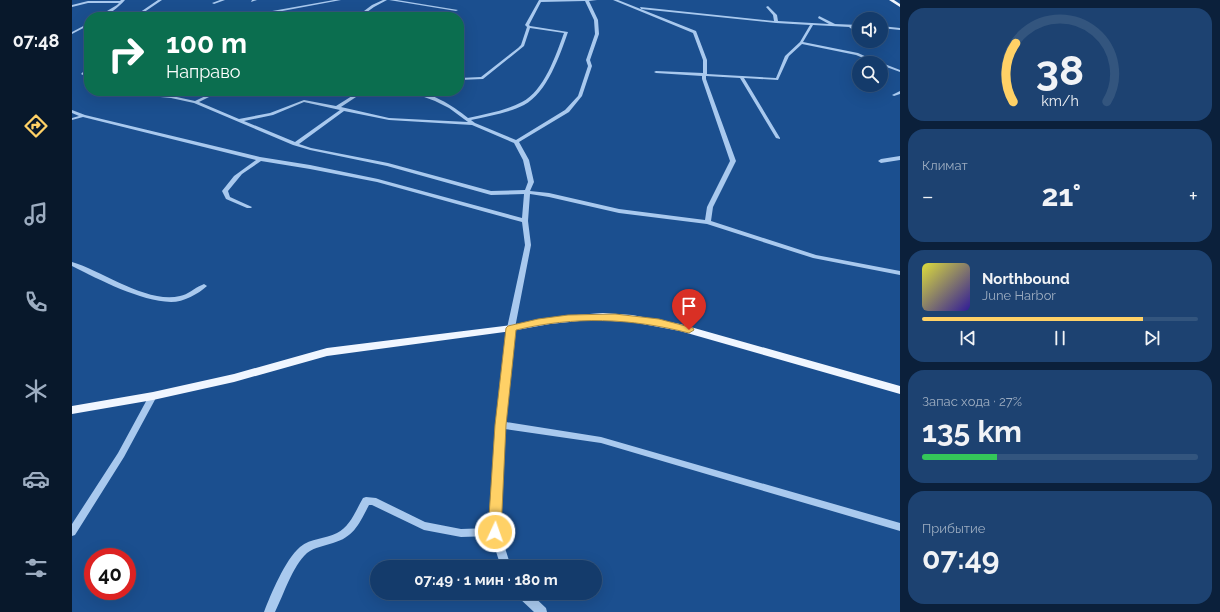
<!DOCTYPE html>
<html lang="ru">
<head>
<meta charset="utf-8">
<style>
  :root { --surface:#143b6b; --page:#1d4271; --text:#f1f3f6; --muted:#9dadc1; --line:#33557e; --accent:#ffd166 }
  body { margin:0; font-family:Raleway,sans-serif; background:var(--page); color:var(--text); height:100vh; display:flex; flex-direction:column; font-size:15px; white-space:nowrap }
  * { box-sizing:border-box; margin:0 }
  p { font-size:13px; color:var(--muted) }
  .icon { flex:none; width:22px; height:22px; fill:none; stroke:currentColor; stroke-width:2; stroke-linecap:round; stroke-linejoin:round }
  .map { position:relative; flex:1; overflow:hidden }
  .details { display:flex; flex-direction:column; gap:8px; padding:8px; background:#0b203b; width:320px }
  .details>* { flex:none }
  .top-card { position:absolute; left:12px; top:12px; width:380px; height:84px; border-radius:16px; box-shadow:0 4px 16px #0002,0 0 0 1px var(--line); background:#0b6e4f; color:#fff; overflow:hidden }
  .fabs { position:absolute; left:780px; top:12px; display:grid; gap:8px }
  .fabs a { display:grid; place-items:center; width:36px; height:36px; border-radius:50%; background:var(--surface); box-shadow:0 4px 16px #0002,0 0 0 1px var(--line); font-size:20px }
  .speed { position:absolute; left:12px; top:548px; display:flex; gap:8px; font-size:20px; font-weight:700; text-align:center }
  .speed>* { display:grid; place-content:center; width:52px; height:52px; border-radius:50%; background:var(--surface); box-shadow:0 4px 16px #0002,0 0 0 1px var(--line); line-height:1 }
  .speed .limit { border:6px solid #d22; background:#fff; color:#111 }
  .pin { position:absolute; display:grid; place-items:center; width:34px; height:34px; color:#fff; margin:-41px -17px; border-radius:50% 50% 50% 0; rotate:-45deg; box-shadow:0 0 4px #0007 }
  .pin .icon { rotate:45deg }
  .me { position:absolute; width:44px; margin:-22px; rotate:3deg; stroke-linejoin:round; filter:drop-shadow(0 0 3px #0008) }
  .turn { display:flex; align-items:center; gap:14px; height:84px; padding:0 16px; font-size:18px }
  .turn .icon { width:52px; height:52px; stroke-width:2.5 }
  .turn b { display:block; font-size:28px; line-height:34px }
  .big { font-size:30px; font-weight:700; line-height:1.1 }
  .details .card { flex:1; display:flex; flex-direction:column; justify-content:center; gap:6px; min-width:0; padding:0 14px; border-radius:16px; background:var(--page) }
  .details .dial { align-items:center; gap:0 }
  .dial svg { height:104px; overflow:visible; fill:none; stroke:var(--line); stroke-width:7; stroke-linecap:round; text-anchor:middle }
  .dial text { fill:var(--text); stroke:none }
  .song { display:flex; align-items:center; gap:12px }
  .cover { width:48px; height:48px; border-radius:6px; background:linear-gradient(135deg,hsl(60 70% 55%),hsl(250 70% 35%)) }
  .played { height:4px; border-radius:2px; background:linear-gradient(90deg,var(--accent) 80%,var(--line) 80%) }
  .keys { display:flex; justify-content:space-around; direction:ltr }
  .heat { display:flex; justify-content:space-between; align-items:center; font-size:22px; direction:ltr }
  .charge { height:6px; border-radius:3px; background:linear-gradient(90deg,#34c759 27%,var(--line) 0) }
  .trip { position:absolute; left:298px; top:560px; width:232px; height:40px; border-radius:20px; background:var(--surface); box-shadow:0 4px 16px #0002,0 0 0 1px var(--line); font-weight:700; line-height:40px; text-align:center }
  main { display:flex; flex:1; min-height:0 }
  .dock { display:flex; flex-direction:column; width:72px; justify-content:space-around; align-items:center; background:#08182b; color:var(--muted) }
  .dock .icon { width:28px; height:28px }
  .dock .on { color:var(--accent) }
  .dock b { font-size:18px; color:var(--text) }
  .map>svg:first-child { display:block }
  .lines { fill:none; stroke-linecap:round; stroke-linejoin:round }
  .minor { fill:#a9c9ee; fill-rule:evenodd }
  .major { fill:#f0f6ff; fill-rule:evenodd }
  .route { fill:#ffd166; stroke:#a68842 }
</style>
</head>
<body>
<main>
<nav class="dock">
<b>07:48</b>
<svg class="icon on" aria-label="directions" viewBox="0 0 24 24"><path d="M12 3l9 9-9 9-9-9zM9 14v-3h6M13 9l2 2-2 2"/></svg>
<svg class="icon" aria-label="music" viewBox="0 0 24 24"><path d="M9 18V5l10-2v13"/><circle cx="6" cy="18" r="3"/><circle cx="16" cy="16" r="3"/></svg>
<svg class="icon" aria-label="phone" viewBox="0 0 24 24"><path d="M5 4h4l2 5-3 2q2 4 5 5l2-3 5 2v4C11 20 4 13 5 4z"/></svg>
<svg class="icon" aria-label="climate" viewBox="0 0 24 24"><path d="M12 3v18M4 7l16 10M4 17L20 7"/></svg>
<svg class="icon" aria-label="car" viewBox="0 0 24 24"><path d="M5 17H2v-5l4-1 3-4h7l3 4 3 1v5h-3M9 17h6M6 11h13"/><circle cx="7" cy="17" r="2"/><circle cx="17" cy="17" r="2"/></svg>
<svg class="icon" aria-label="filters" viewBox="0 0 24 24"><path d="M4 7h16M4 17h16"/><circle cx="9" cy="7" r="2"/><circle cx="15" cy="17" r="2"/></svg>
</nav>
<div class="map">
<svg width="828" height="612" viewBox="0 0 828 612">
  <rect width="100%" height="100%" fill="#1b4f8f"/>
  <g class="lines">
    <!-- minor -->
    <path class="minor" d="M49,0H53C47,7 35,17 25,17L45,5L47,3H16L0,7V5L16,1H48Z
      M86,0H90L65,17H61Z
      M148,0H153L142,4L140,3Z
      M180,0H185L179,2Z
      M262,0H269L189,15C177,14 166,17 154,17L179,12L189,13Z
      M311,0H315L302,7L288,17H284L300,5Z
      M317,0H325L386,10L384,11Z
      M467,0H525L517,1L526,20L527,34L518,60L520,66L510,96L497,112L447,142L457,160L462,182L458,191L477,193L547,209L633,220L635,207L658,161L630,79V76L584,73L582,72L584,71L631,73V60L621,33L541,0H546L624,31L635,60V74L704,78L713,56L728,42L738,25L704,23L569,9L568,7L702,21L701,15L694,7L696,6L705,15L706,21L757,24L746,18L747,16L763,24L787,25V27H781L787,32V35L777,27L741,25L731,42L786,53L808,63H803L784,55L730,44L717,56L706,80L672,78L708,138V139L704,138L668,78L634,76V79L664,161L641,207L639,221L744,255L828,271V275L741,258L635,224L547,213L477,197L458,194L456,221L459,245L443,328L434,422L529,437L828,523V531L529,443L433,429L428,532L439,567H429L419,536L389,537L352,530L300,505H297C287,524 282,537 261,543C252,546 243,547 235,553C220,567 212,594 203,612H192C199,594 213,560 228,547C239,538 253,539 265,533C278,527 284,510 291,498L294,497L304,498L353,522L389,529L418,528L425,425L435,328L453,245L450,222L305,182L238,169L189,161L170,174L156,191L158,197L180,207L179,208H175L154,199L150,191L162,176L184,160L11,117L0,120V118L7,116L0,113V110L13,115L188,157L238,165L306,179L450,218L452,194L419,195L315,166L238,150L221,145L122,103L99,98L78,96L63,91C73,91 84,94 94,95L90,91H95L100,96L123,101L144,91H149L127,102L167,119L198,113L232,100L264,106L288,91H293L269,107L317,118L396,122L377,108L363,101L336,91C358,91 380,105 396,118C414,114 433,111 450,102C472,91 484,55 492,33L458,28L452,46L411,79L387,80V78L409,77L446,48L449,45L455,27L453,25ZM513,1L522,20L523,34L514,60L516,66L506,96L493,110L444,140L403,123L399,120C417,116 436,113 452,105C475,93 488,55 496,32L458,26L457,25L469,2ZM232,102L268,110L223,142L172,121L201,115ZM272,111L317,120L400,125L442,143L451,160L456,182L453,190L419,191L316,163L239,148L227,144Z
      M17,23V25L0,34V32Z
      M809,26L828,28V30L809,28Z
      M794,41H798L804,46L801,47Z
      M808,63H810L828,70V72L809,65Z
      M17,70V72L14,74L17,75V78L9,74L11,72Z
      M828,91V94L822,96L820,95Z
      M828,156V160L809,163L806,161L809,159Z
      M0,262C31,271 75,304 108,296C116,295 122,288 130,285L132,284L135,286C126,294 112,302 99,302C68,301 28,280 0,266Z
      M81,393L84,394L85,396L52,457L3,535L0,536V524L46,453L78,394Z
      M445,593H458L474,608L475,612H462L446,597Z"/>
    <!-- major -->
    <path class="major" d="M817,0H822L828,4V7Z
      M531,313L560,315L608,324L828,386V394L608,331L560,322L517,320L478,324L439,331L255,356L162,382L81,400L0,414V406L81,392L162,374L255,348L439,325L491,316Z"/>
  </g>
  <!-- route -->
  <path class="route" d="M543,314L587,319L621,328L622,330L617,333C558,318 503,316 444,330L434,425L429,532L427,536L423,538L418,536L416,532L423,425L434,328L436,326L466,319L496,315Z"/>
</svg>
<div class="fabs">
<a><svg class="icon" aria-label="sound" viewBox="0 0 24 24"><path d="M4 9h4l5-4v14l-5-4H4zM17 9q2 3 0 6"/></svg></a>
<a><svg class="icon" aria-label="search" viewBox="0 0 24 24"><circle cx="10" cy="10" r="6"/><path d="M15 15l6 6"/></svg></a>
</div>
<div class="speed"><div class="limit">40</div></div>
<div class="pin" style="left:617px;top:330px;background:#d93025"><svg class="icon" aria-label="arrive" viewBox="0 0 24 24"><path d="M6 21V4h12l-3 4 3 4H6"/></svg></div>
<svg class="me" style="left:423px;top:532px" viewBox="-20 -20 40 40"><circle r="17" fill="#ffd166" stroke="#fff" stroke-width="3"/><path d="M0-11L8 9 0 5-8 9z" fill="#fff"/></svg>
<div class="trip">07:49 · 1 мин · 180 m</div>
<div class="top-card">
<div class="turn"><svg class="icon" aria-label="right" viewBox="0 0 24 24"><path d="M7 20v-9h11M14 6l5 5-5 5"/></svg><div><b>100 m</b>Направо</div></div>
</div>
</div>
<section class="details">
<div class="card dial"><svg viewBox="0 0 100 80">
<path d="M14 69A42 42 0 1 1 86 69"/>
<path d="M14 69A42 42 0 0 1 16 24" stroke="#ffd166"/>
<text x="50" y="56" font-size="32" font-weight="700">38</text>
<text x="50" y="72" font-size="11">km/h</text>
</svg></div>
<div class="card"><p>Климат</p>
<div class="heat"><a>−</a><b class="big">21°</b><a>+</a></div>
</div>
<div class="card">
<div class="song"><i class="cover"></i><div><b>Northbound</b><p>June Harbor</p></div></div>
<div class="played"></div>
<div class="keys"><svg class="icon" aria-label="previous" viewBox="0 0 24 24"><path d="M18 5L8 12l10 7zM5 5v14"/></svg><svg class="icon" aria-label="pause" viewBox="0 0 24 24"><path d="M8 5v14M16 5v14"/></svg><svg class="icon" aria-label="next" viewBox="0 0 24 24"><path d="M6 5l10 7-10 7zM19 5v14"/></svg></div>
</div>
<div class="card"><p>Запас хода · 27%</p><b class="big">135 km</b><div class="charge"></div></div>
<div class="card"><p>Прибытие</p><b class="big">07:49</b></div>
</section>
</main>
</body>
</html>
